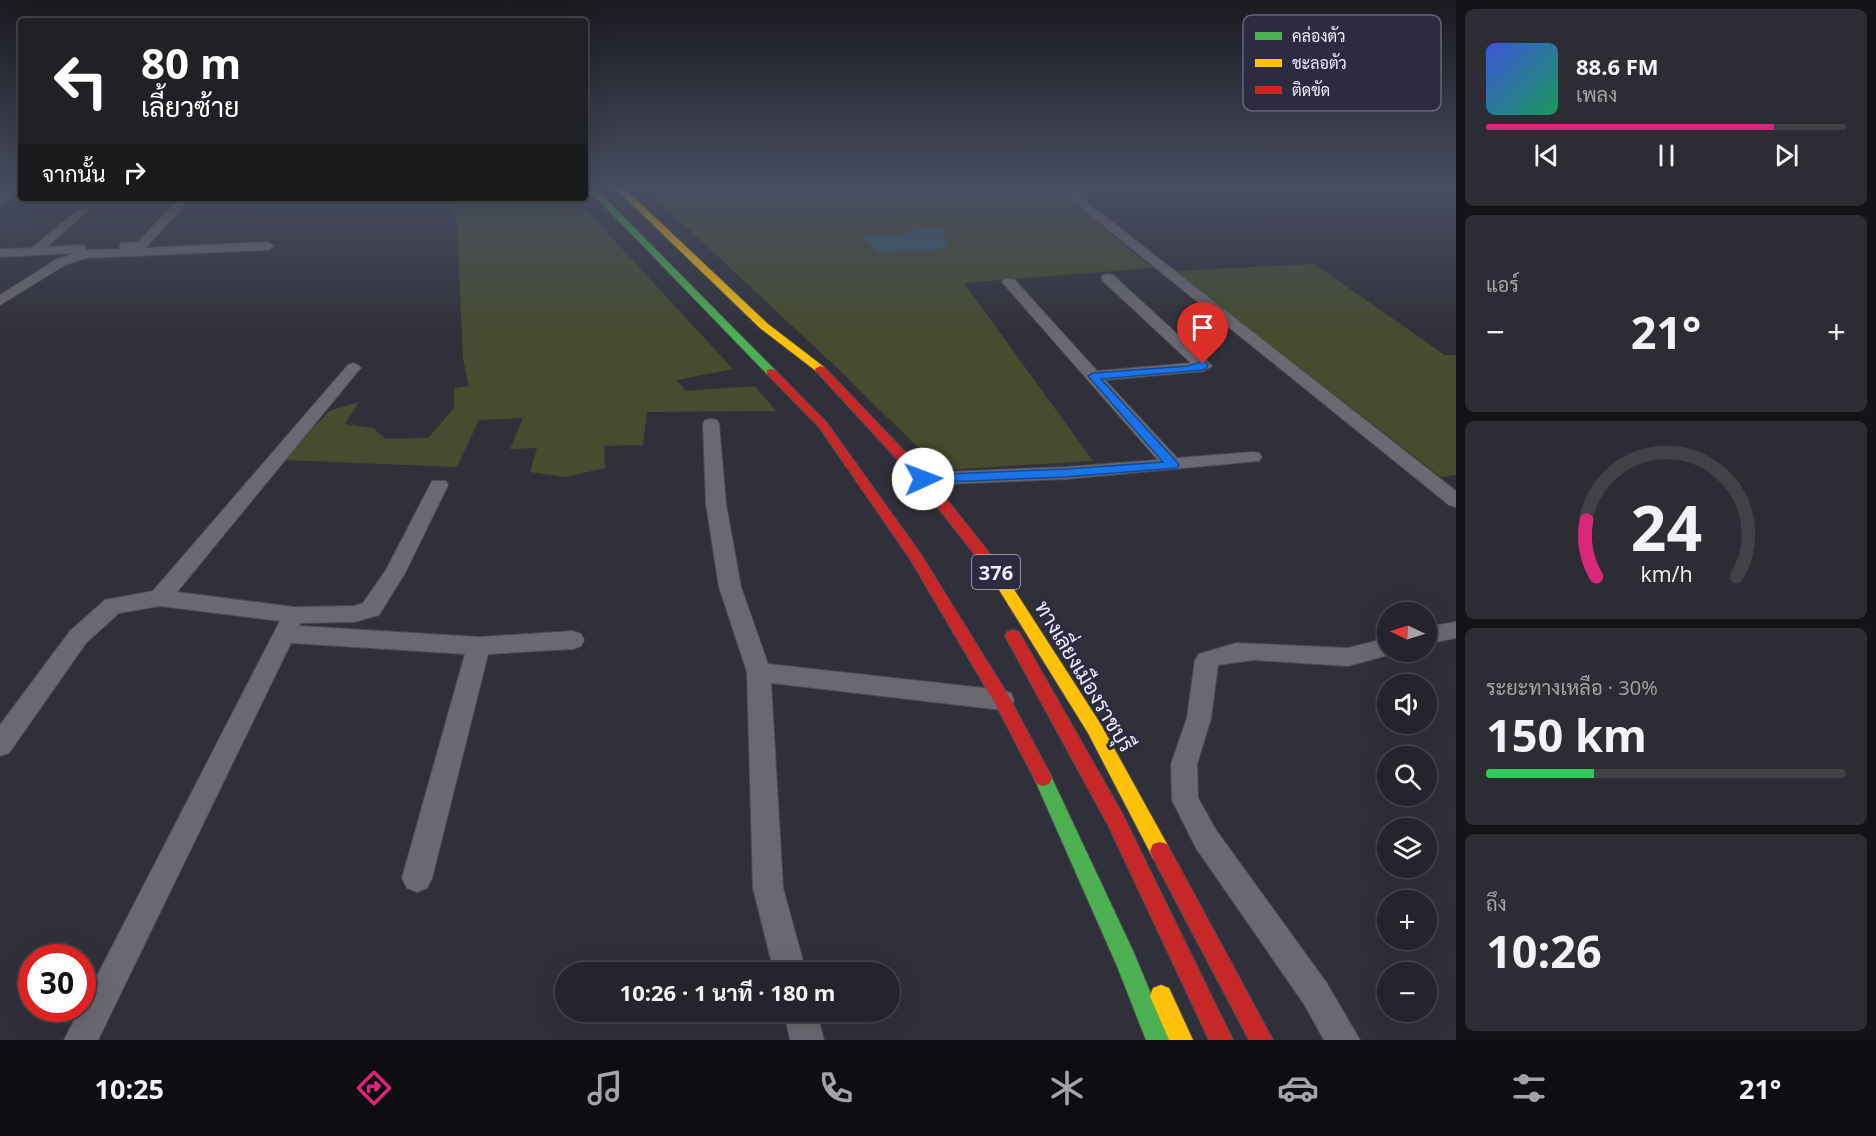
<!DOCTYPE html>
<html lang="th">
<head>
<meta charset="utf-8">
<style>
  :root { --surface:#24242c; --page:#2c2c34; --text:#f1f3f6; --muted:#a3a4a9; --line:#414148; --accent:#db2777 }
  body { margin:0; font-family:"Open Sans",Sarabun,sans-serif; background:var(--page); color:var(--text); height:100vh; display:flex; flex-direction:column; font-size:22px; white-space:nowrap }
  * { box-sizing:border-box; margin:0 }
  p { font-size:20px; color:var(--muted) }
  .icon { flex:none; width:33px; height:33px; fill:none; stroke:currentColor; stroke-width:2; stroke-linecap:round; stroke-linejoin:round }
  .map { position:relative; flex:1; overflow:hidden }
  .sheet { display:flex; flex-direction:column; gap:9px; padding:9px; background:#141418; width:420px }
  .sheet>* { flex:none }
  .top-card { position:absolute; left:18px; top:18px; width:570px; height:183px; border-radius:6px; box-shadow:0 6px 24px #0002,0 0 0 2px var(--line); background:#202124; color:#fff; overflow:hidden }
  .needle { width:39px; rotate:274deg }
  .buttons { position:absolute; left:1377px; top:602px; display:grid; gap:12px }
  .buttons a { display:grid; place-items:center; width:60px; height:60px; border-radius:50%; background:var(--surface); box-shadow:0 6px 24px #0002,0 0 0 2px var(--line); font-size:30px }
  .speed { position:absolute; left:18px; top:944px; display:flex; gap:12px; font-size:30px; font-weight:700; text-align:center }
  .speed>* { display:grid; place-content:center; width:78px; height:78px; border-radius:50%; background:var(--surface); box-shadow:0 6px 24px #0002,0 0 0 2px var(--line); line-height:1 }
  .speed .limit { border:9px solid #d22; background:#fff; color:#111 }
  .pin { position:absolute; display:grid; place-items:center; width:51px; height:51px; color:#fff; margin:-62px -26px; border-radius:50% 50% 50% 0; rotate:-45deg; box-shadow:0 0 6px #0007 }
  .pin .icon { rotate:45deg }
  .me { position:absolute; width:66px; margin:-33px; rotate:88deg; stroke-linejoin:round; filter:drop-shadow(0 0 4px #0008) }
  .turn { display:flex; align-items:center; gap:21px; height:126px; padding:0 24px; font-size:27px }
  .turn .icon { width:78px; height:78px; stroke-width:2.5 }
  .turn b { display:block; font-size:42px; line-height:51px }
  .then { display:flex; align-items:center; height:57px; padding:0 24px; background:#0003; gap:12px; font-size:22px }
  .big { font-size:45px; font-weight:700; line-height:1.1 }
  .sheet .widget { flex:1; display:flex; flex-direction:column; justify-content:center; gap:9px; min-width:0; padding:0 21px; border-radius:9px; background:var(--page) }
  .sheet .dial { align-items:center; gap:0 }
  .dial svg { height:156px; overflow:visible; fill:none; stroke:var(--line); stroke-width:7; stroke-linecap:round; text-anchor:middle }
  .dial text { fill:var(--text); stroke:none }
  .song { display:flex; align-items:center; gap:18px }
  .cover { width:72px; height:72px; border-radius:9px; background:linear-gradient(135deg,hsl(230 70% 55%),hsl(150 70% 35%)) }
  .played { height:6px; border-radius:3px; background:linear-gradient(90deg,var(--accent) 80%,var(--line) 80%) }
  .keys { display:flex; justify-content:space-around; direction:ltr }
  .heat { display:flex; justify-content:space-between; align-items:center; font-size:33px; direction:ltr }
  .charge { height:9px; border-radius:4px; background:linear-gradient(90deg,#34c759 30%,var(--line) 0) }
  .trip { position:absolute; left:555px; top:962px; width:345px; height:60px; border-radius:30px; background:var(--surface); box-shadow:0 6px 24px #0002,0 0 0 2px var(--line); font-weight:700; line-height:60px; text-align:center }
  .menu { display:flex; height:96px; justify-content:space-around; align-items:center; background:#0e0e12; color:var(--muted) }
  .menu .icon { width:42px; height:42px }
  .menu .on { color:var(--accent) }
  .menu b { font-size:27px; color:var(--text) }
  main { display:flex; flex:1; min-height:0 }
  .map>svg:first-child { display:block }
  .green { fill:#464c30 }
  .water { fill:#3a586d }
  .lines { fill:none; stroke-linecap:round; stroke-linejoin:round }
  .street-casing { stroke:#4d4c55; stroke-width:2 }
  .fast-casing { stroke:#4d4c55; stroke-width:2 }
  .slow-casing { stroke:#4d4c55; stroke-width:2 }
  .jam-casing { stroke:#4d4c55; stroke-width:2 }
  .street { fill:#6a6971; fill-rule:evenodd }
  .fast { fill:#4caf50; fill-rule:evenodd }
  .slow { fill:#ffc107; fill-rule:evenodd }
  .jam { fill:#c62828; fill-rule:evenodd }
  .route { fill:#1a73e8; stroke:#114b97; stroke-width:1.5 }
  .labels { text-anchor:middle; dominant-baseline:central; stroke-width:6; stroke-linejoin:round; paint-order:stroke }
  .shield { fill:#2d2b3f; stroke:#b5b4c3; stroke-width:1.5 }
  .shield-label { font-size:20px; font-weight:bold; fill:#efeefc }
  .street-label { font-size:21px; fill:#efeefc; stroke:#2d2b3f }
  .key { fill:#2d2b3f; stroke:#676678; stroke-width:1.5 }
  .key-label { font-size:16px; fill:#efeefc }
</style>
</head>
<body>
<main>
<div class="map">
<svg width="1456" height="1040" viewBox="0 0 1456 1040">
  <rect width="100%" height="100%" fill="#30303a"/>
  <!-- green -->
  <path class="green" d="M646,189H1055L1153,268L964,283L1093,461L941,470L837,368Z
    M448,198H575L733,369L677,380L686,391L755,386L776,411L647,412L643,445L604,446L605,468L566,477L530,472L537,448L510,449L523,418L479,420L457,467L283,460L329,411L359,402L345,424L373,428L386,439L428,438L454,408V388L469,386L463,359L457,225Z
    M1314,264L1445,355H1456V475L1441,477L1174,271Z"/>
  <!-- water -->
  <path class="water" d="M936,228L942,229L948,246L934,251L878,252L863,238L865,235L902,236L917,229Z"/>
  <g class="lines">
    <!-- street casing -->
    <g class="street-casing">
      <path id="street" d="M10,189L21,191L0,204V196Z
        M1058,189H1070L1456,491V507L1449,505Z
        M181,200L185,201V205L145,248L268,242L274,246L268,250L87,258L65,265L0,305V295L57,259L77,253L0,257V249L32,248L82,207L88,210L86,212L47,247L81,245L85,246L86,250L121,249L119,246L121,243L138,242L177,201Z
        M1108,274L1113,275L1212,366L1204,371L1105,380L1177,458L1253,452L1259,453L1262,457L1259,461L1066,479L923,485L916,483L914,479L916,475L923,473L1066,467L1158,460L1002,282L1004,279H1014L1097,371L1191,363L1103,281L1101,278L1103,275Z
        M353,363L358,365L361,368L358,371L177,592L294,607L354,606L363,603L386,570L430,485L432,481H446L448,485L405,573L379,615L354,622L301,623L299,626L479,637L573,631L581,634L584,640L581,646L573,649L488,654L432,878L427,888L417,892L407,888L402,878L465,654L291,643L98,1040H64L280,621L160,606L119,613L86,643L9,753L0,756V725L70,631L105,600L153,591L348,365Z
        M711,419L717,420L719,424L726,504L741,587L768,664L1002,690L1011,693L1014,700L1011,707L1002,710L771,683L783,888L806,972H774L753,888L747,672L719,587L706,504L703,424L705,420Z
        M1456,622V638L1426,644V627Z
        M1388,638V651H1397L1396,653L1348,666L1254,660L1218,665L1211,718L1197,764L1198,798L1216,830L1326,982L1360,1040H1324L1304,1004L1196,848L1172,800L1171,764L1187,718L1195,660L1199,654L1236,643L1348,648Z
        M784,1011H816L824,1040H790Z"/>
    </g>
    <!-- fast casing -->
    <g class="fast-casing">
      <path id="fast" d="M588,189H596L775,370V374H767Z
        M1043,770L1049,772L1134,953L1170,1040H1146L1117,966L1034,778L1037,772Z"/>
    </g>
    <!-- slow casing -->
    <g class="slow-casing">
      <path id="slow" d="M616,189H625L768,324L824,367V371H816L760,328Z
        M990,559L995,560L1100,723L1167,844L1170,851L1167,858L1160,860L1153,858L1088,733L983,564L985,560Z
        M1161,985L1169,988L1193,1040H1169L1150,996L1153,988Z"/>
    </g>
    <!-- jam casing -->
    <g class="jam-casing">
      <path id="jam" d="M820,366L824,367L928,476L995,560L997,564L995,568H985L918,482L816,371L815,369Z
        M771,369L775,370L827,423L920,553L1008,695L1049,772L1052,778L1049,784L1043,786L1037,784L996,705L910,559L819,427L767,374V370Z
        M1013,630L1019,632L1122,813L1233,1040H1209L1108,825L1005,636L1007,632Z
        M1160,842L1167,844L1273,1040H1249L1153,858L1150,851L1153,844Z"/>
    </g>
    <!-- street -->
    <use href="#street" class="street"/>
    <!-- fast -->
    <use href="#fast" class="fast"/>
    <!-- slow -->
    <use href="#slow" class="slow"/>
    <!-- jam -->
    <use href="#jam" class="jam"/>
  </g>
  <!-- sky -->
  <linearGradient id="sky" x2="0" y2="1"><stop stop-color="#1a1a20"/><stop offset="0.56" stop-color="#484e60"/><stop offset="1" stop-color="#484e60" stop-opacity="0"/></linearGradient>
  <rect width="1456" height="335" fill="url(#sky)"/>
  <!-- route -->
  <path class="route" d="M1203,361L1208,364L1206,369L1202,370L1101,379L1177,462L1179,465L1177,468L1066,477L923,483L916,479L923,475L1066,469L1163,462L1088,376L1093,373L1188,366Z"/>
  <g class="labels">
    <!-- shield labels -->
    <rect class="shield" x="972" y="555" width="48" height="34" rx="4.5"/>
    <g class="shield-label">
      <text x="996" y="572">376</text>
    </g>
    <!-- street labels -->
    <g class="street-label">
      <text transform="translate(1085 676) rotate(59)">ทางเลี่ยงเมืองราชบุรี</text>
    </g>
  </g>
  <!-- legend -->
  <rect x="1243" y="15" width="198" height="96" rx="9" class="key"/>
  <rect x="1255" y="32" width="27" height="8" fill="#4caf50"/>
  <rect x="1255" y="59" width="27" height="8" fill="#ffc107"/>
  <rect x="1255" y="86" width="27" height="8" fill="#c62828"/>
  <g class="key-label">
    <text x="1292" y="42">คล่องตัว</text>
    <text x="1292" y="69">ชะลอตัว</text>
    <text x="1292" y="96">ติดขัด</text>
  </g>
</svg>
<div class="buttons">
<a><svg class="needle" viewBox="-14 -14 28 28"><path d="M0-13l5 13h-10z" fill="#e53935"/><path d="M0 13l5-13h-10z" fill="#a3a4a9"/></svg></a>
<a><svg class="icon" aria-label="sound" viewBox="0 0 24 24"><path d="M4 9h4l5-4v14l-5-4H4zM17 9q2 3 0 6"/></svg></a>
<a><svg class="icon" aria-label="search" viewBox="0 0 24 24"><circle cx="10" cy="10" r="6"/><path d="M15 15l6 6"/></svg></a>
<a><svg class="icon" aria-label="layers" viewBox="0 0 24 24"><path d="M12 4l9 5-9 5-9-5zM3 14l9 5 9-5"/></svg></a>
<a>+</a>
<a>−</a>
</div>
<div class="speed"><div class="limit">30</div></div>
<div class="pin" style="left:1203px;top:364px;background:#d93025"><svg class="icon" aria-label="arrive" viewBox="0 0 24 24"><path d="M6 21V4h12l-3 4 3 4H6"/></svg></div>
<svg class="me" style="left:923px;top:479px" viewBox="-20 -20 40 40"><circle r="19" fill="#fff"/><path d="M0-13L10 11 0 6-10 11z" fill="#1a73e8"/></svg>
<div class="trip">10:26 · 1 นาที · 180 m</div>
<div class="top-card">
<div class="turn"><svg class="icon" aria-label="left" viewBox="0 0 24 24"><path d="M17 20v-9H6M10 6l-5 5 5 5"/></svg><div><b>80 m</b>เลี้ยวซ้าย</div></div>
<div class="then">จากนั้น<svg class="icon" aria-label="right" viewBox="0 0 24 24"><path d="M7 20v-9h11M14 6l5 5-5 5"/></svg></div>
</div>
</div>
<section class="sheet">
<div class="widget">
<div class="song"><i class="cover"></i><div><b>88.6 FM</b><p>เพลง</p></div></div>
<div class="played"></div>
<div class="keys"><svg class="icon" aria-label="previous" viewBox="0 0 24 24"><path d="M18 5L8 12l10 7zM5 5v14"/></svg><svg class="icon" aria-label="pause" viewBox="0 0 24 24"><path d="M8 5v14M16 5v14"/></svg><svg class="icon" aria-label="next" viewBox="0 0 24 24"><path d="M6 5l10 7-10 7zM19 5v14"/></svg></div>
</div>
<div class="widget"><p>แอร์</p>
<div class="heat"><a>−</a><b class="big">21°</b><a>+</a></div>
</div>
<div class="widget dial"><svg viewBox="0 0 100 80">
<path d="M14 69A42 42 0 1 1 86 69"/>
<path d="M14 69A42 42 0 0 1 9 40" stroke="#db2777"/>
<text x="50" y="56" font-size="32" font-weight="700">24</text>
<text x="50" y="72" font-size="11">km/h</text>
</svg></div>
<div class="widget"><p>ระยะทางเหลือ · 30%</p><b class="big">150 km</b><div class="charge"></div></div>
<div class="widget"><p>ถึง</p><b class="big">10:26</b></div>
</section>
</main>
<nav class="menu">
<b>10:25</b>
<svg class="icon on" aria-label="directions" viewBox="0 0 24 24"><path d="M12 3l9 9-9 9-9-9zM9 14v-3h6M13 9l2 2-2 2"/></svg>
<svg class="icon" aria-label="music" viewBox="0 0 24 24"><path d="M9 18V5l10-2v13"/><circle cx="6" cy="18" r="3"/><circle cx="16" cy="16" r="3"/></svg>
<svg class="icon" aria-label="phone" viewBox="0 0 24 24"><path d="M5 4h4l2 5-3 2q2 4 5 5l2-3 5 2v4C11 20 4 13 5 4z"/></svg>
<svg class="icon" aria-label="climate" viewBox="0 0 24 24"><path d="M12 3v18M4 7l16 10M4 17L20 7"/></svg>
<svg class="icon" aria-label="car" viewBox="0 0 24 24"><path d="M5 17H2v-5l4-1 3-4h7l3 4 3 1v5h-3M9 17h6M6 11h13"/><circle cx="7" cy="17" r="2"/><circle cx="17" cy="17" r="2"/></svg>
<svg class="icon" aria-label="filters" viewBox="0 0 24 24"><path d="M4 7h16M4 17h16"/><circle cx="9" cy="7" r="2"/><circle cx="15" cy="17" r="2"/></svg>
<b>21°</b>
</nav>
</body>
</html>
